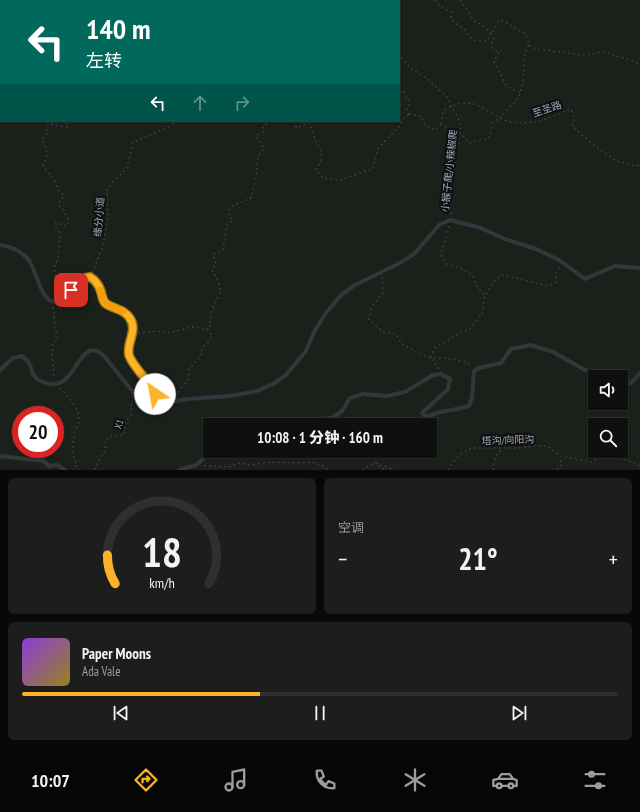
<!DOCTYPE html>
<html lang="zh">
<head>
<meta charset="utf-8">
<style>
  :root { --surface:#0f0f10; --page:#1d1d1e; --text:#f1f3f6; --muted:#9b9c9f; --line:#2f2f30; --accent:#fcb426 }
  body { margin:0; font-family:"PT Sans Narrow","Noto Sans SC",sans-serif; background:var(--page); color:var(--text); height:100vh; display:flex; flex-direction:column; font-size:15px; white-space:nowrap }
  * { box-sizing:border-box; margin:0 }
  p { font-size:13px; color:var(--muted) }
  .icon { flex:none; width:22px; height:22px; fill:none; stroke:currentColor; stroke-width:2; stroke-linecap:round; stroke-linejoin:round }
  .map { position:relative; height:470px; overflow:hidden }
  .details { display:flex; flex-direction:column; gap:8px; padding:8px; background:#080809; flex:1 }
  .details>* { flex:none }
  .guide { position:absolute; left:0px; top:0px; width:400px; height:122px; box-shadow:0 1px 3px #0004,0 0 0 1px var(--line); background:#00695c; color:#fff; overflow:hidden }
  .buttons { position:absolute; left:588px; top:370px; display:grid; gap:8px }
  .buttons a { display:grid; place-items:center; width:40px; height:40px; border-radius:0px; background:var(--surface); box-shadow:0 1px 3px #0004,0 0 0 1px var(--line); font-size:20px }
  .speed { position:absolute; left:12px; top:406px; display:flex; gap:8px; font-size:20px; font-weight:700; text-align:center }
  .speed>* { display:grid; place-content:center; width:52px; height:52px; border-radius:50%; background:var(--surface); box-shadow:0 1px 3px #0004,0 0 0 1px var(--line); line-height:1 }
  .speed .limit { border:6px solid #d22; background:#fff; color:#111 }
  .pin { position:absolute; display:grid; place-items:center; width:34px; height:34px; color:#fff; margin:-17px; border-radius:8px; box-shadow:0 2px 6px #0006 }
  .me { position:absolute; width:44px; margin:-22px; rotate:327deg; stroke-linejoin:round; filter:drop-shadow(0 0 3px #0008) }
  .turn { display:flex; align-items:center; gap:14px; height:84px; padding:0 20px; font-size:18px }
  .turn .icon { width:52px; height:52px; stroke-width:2.5 }
  .turn b { display:block; font-size:28px; line-height:34px }
  .lanes { display:flex; align-items:center; height:38px; padding:0 20px; background:#0003; justify-content:center; gap:20px; direction:ltr }
  .lanes .off { opacity:.35 }
  .big { font-size:30px; font-weight:800; line-height:1.1 }
  .details .card { flex:1; display:flex; flex-direction:column; justify-content:center; gap:6px; min-width:0; padding:0 14px; border-radius:6px; background:var(--page) }
  .details .dial { align-items:center; gap:0 }
  .dial svg { height:104px; overflow:visible; fill:none; stroke:var(--line); stroke-width:7; stroke-linecap:round; text-anchor:middle }
  .dial text { fill:var(--text); stroke:none }
  .song { display:flex; align-items:center; gap:12px }
  .cover { width:48px; height:48px; border-radius:6px; background:linear-gradient(135deg,hsl(270 70% 55%),hsl(50 70% 35%)) }
  .played { height:4px; border-radius:2px; background:linear-gradient(90deg,var(--accent) 40%,var(--line) 40%) }
  .keys { display:flex; justify-content:space-around; direction:ltr }
  .heat { display:flex; justify-content:space-between; align-items:center; font-size:22px; direction:ltr }
  .details .tiles { flex:1; display:grid; gap:8px; grid-template-columns:1fr 1fr }
  .card:last-child { grid-column:span 2 }
  .trip { position:absolute; left:203px; top:418px; width:234px; height:40px; border-radius:0px; background:var(--surface); box-shadow:0 1px 3px #0004,0 0 0 1px var(--line); font-weight:800; line-height:40px; text-align:center }
  .dock { display:flex; height:64px; justify-content:space-around; align-items:center; background:#060606; color:var(--muted) }
  .dock .icon { width:28px; height:28px }
  .dock .on { color:var(--accent) }
  .dock b { font-size:18px; color:var(--text) }
  .map>svg:first-child { display:block }
  .green { fill:#1a211b; fill-rule:evenodd }
  .lines { fill:none; stroke-linecap:round; stroke-linejoin:round }
  .path { stroke:#3b3d42; stroke-width:1.5; stroke-dasharray:2 3; stroke-linecap:butt }
  .service { stroke:#35363b; stroke-width:4 }
  .route-casing { stroke:#a47519; stroke-width:10 }
  .route { stroke:#fcb426; stroke-width:7 }
  .slow { stroke:#f59e0b; stroke-width:7 }
  .labels { text-anchor:middle; dominant-baseline:central; stroke-width:4; stroke-linejoin:round; paint-order:stroke }
  .street-label { font-size:10px; fill:#a5aab7; stroke:#0f0f11 }
</style>
</head>
<body>
<div class="map">
<svg width="640" height="470" viewBox="0 0 640 470">
  <rect width="100%" height="100%" fill="#141416"/>
  <!-- green -->
  <path class="green" d="M0,0H640V470H0ZM1,1H399V121H1ZM595,377H621V403H595ZM21,415H55V449H21ZM210,425H430V451H210ZM595,425H621V451H595Z"/>
  <g class="lines">
    <!-- path -->
    <path class="path" d="M261,0V1
      M355,0V1
      M435,0C438,6 445,9 452,12L451,19L458,25L465,30L471,38L477,41H487L491,34L494,39L492,42V48L499,52L494,62C496,65 498,67 499,70C506,85 503,87 520,92
      M460,0L475,22L484,26L491,34L500,20L507,23L526,34L529,45L536,49L584,55L603,52L627,59L640,64
      M84,1L85,0
      M399,53L400,56L410,68L424,76L448,98L452,108L456,114L461,125L455,161L452,190L451,215
      M403,91L410,103L407,109L409,114
      M409,114L421,116C424,126 426,126 435,130L441,125L460,133L470,143L489,138L493,123L500,118L508,122L525,123L541,121L571,109L575,119L572,126L591,143L616,161L636,166L640,165
      M295,121L296,128L309,123L313,131L315,140L321,151V161L316,170L323,178L341,180L355,175L365,171L373,169L378,148L398,128L404,118L409,114
      M441,124L443,111C449,107 458,103 466,103C477,102 491,113 500,118L519,97L523,81L525,53L529,45
      M449,226L441,255L447,264L461,268L473,276L476,286L485,296
      M92,273L103,246L108,218L107,189L127,168L133,142L162,130L179,121
      M382,277L383,292L372,307L369,319L383,332L396,334L402,344L418,353L430,358H443L467,362L471,367
      M58,295L55,293L56,280L54,268L58,258L60,233L55,227L56,223L67,226L69,222L64,210L60,207L59,202L64,195L59,191L55,181L43,166C49,155 47,150 42,139L48,133L46,128L49,124L68,127L66,121
      M53,307L55,322L54,324L58,339L53,344L52,352L54,378
      M138,333L155,331L168,333L192,327L207,329
      M439,369L435,363L430,358L435,348L460,333L470,329L482,314L485,296L493,282L502,275L549,286L556,282V274L560,267
      M60,388C67,395 80,409 79,420C79,423 76,428 75,432C72,442 72,454 77,465L73,470
      M174,395L178,393L188,379L189,369L201,356L202,347L210,341L211,334L207,329L211,325C207,316 217,300 221,291L216,276L212,270L216,264L213,254L223,250L227,224L233,220L229,215L230,207L251,198L256,178L258,156L264,149L256,136L263,132V127L270,121
      M204,466L230,467L238,463L251,465L272,462L298,463L312,462L326,467L327,470
      M378,466L385,470
      M95,470L99,460L106,449L104,442L110,436L124,435L126,421L131,415V407L132,400
      M362,470L375,463L395,470
      M448,470L454,461L462,453L472,448H518L536,446H547L561,456L592,462L605,452L615,458L624,459L640,466
      M493,470L496,456L502,448
      M557,470L561,466V456"/>
    <!-- service -->
    <path class="service" d="M0,245C10,246 20,251 27,258C37,268 39,299 54,302C63,304 76,282 84,278C85,277 89,277 90,277L94,280L100,289L103,299L106,303L125,312L130,318L133,326V334L128,347L129,357L147,381L158,401
      M0,370L13,358L22,356C24,358 27,360 29,363C32,368 31,375 37,379C41,382 47,383 51,384C77,388 80,331 105,357L144,406C152,406 155,408 158,401
      M621,381L631,383L640,373
      M158,401H176L188,399L230,396L257,391L273,384L286,375L306,351L314,332L326,313L341,295L355,285L398,264L414,254L439,225L450,220L481,228L505,239L536,249L559,260L585,279L615,266L640,268
      M297,425L304,420L332,418L342,411L350,398L363,394L387,396L405,392L433,375L441,374L450,379L448,389L422,413L426,417L440,412L457,409L469,406L472,398L474,371L479,368L501,363L511,349L531,345L553,352L585,370L607,377
      M0,456L44,461L49,466L57,465L65,470
      M179,470L196,465L211,452L215,451"/>
  </g>
  <g class="lines">
    <!-- route casing -->
    <g class="route-casing">
      <path id="route" d="M71,290L85,278L90,277C95,280 98,284 100,289C102,293 102,300 105,303C112,309 123,308 129,317C139,330 126,342 129,355C131,362 142,375 147,381C150,385 152,389 155,394"/>
    </g>
    <!-- route -->
    <use href="#route" class="route"/>
    <!-- slow -->
    <path class="slow" d="M100,290C105,306 108,305 123,311"/>
  </g>
  <g class="labels">
    <!-- street labels -->
    <g class="street-label">
      <text transform="translate(547 109) rotate(-18)">至圣路</text>
      <text transform="translate(449 171) rotate(-84)">小猴子爬/小辣椒爬</text>
      <text transform="translate(99 217) rotate(-86)">缘分小道</text>
      <text transform="translate(119 424) rotate(-70)">X1</text>
      <text transform="translate(508 440) rotate(-2)">塔沟/向阳沟</text>
    </g>
  </g>
</svg>
<div class="buttons">
<a><svg class="icon" aria-label="sound" viewBox="0 0 24 24"><path d="M4 9h4l5-4v14l-5-4H4zM17 9q2 3 0 6"/></svg></a>
<a><svg class="icon" aria-label="search" viewBox="0 0 24 24"><circle cx="10" cy="10" r="6"/><path d="M15 15l6 6"/></svg></a>
</div>
<div class="speed"><div class="limit">20</div></div>
<div class="pin" style="left:71px;top:290px;background:#d93025"><svg class="icon" aria-label="arrive" viewBox="0 0 24 24"><path d="M6 21V4h12l-3 4 3 4H6"/></svg></div>
<svg class="me" style="left:155px;top:394px" viewBox="-20 -20 40 40"><circle r="19" fill="#fff"/><path d="M0-13L10 11 0 6-10 11z" fill="#fcb426"/></svg>
<div class="trip">10:08 · 1 分钟 · 160 m</div>
<div class="guide">
<div class="turn"><svg class="icon" aria-label="left" viewBox="0 0 24 24"><path d="M17 20v-9H6M10 6l-5 5 5 5"/></svg><div><b>140 m</b>左转</div></div>
<div class="lanes"><svg class="icon" aria-label="left" viewBox="0 0 24 24"><path d="M17 20v-9H6M10 6l-5 5 5 5"/></svg><svg class="icon off" aria-label="ahead" viewBox="0 0 24 24"><path d="M12 20V5M6 11l6-6 6 6"/></svg><svg class="icon off" aria-label="right" viewBox="0 0 24 24"><path d="M7 20v-9h11M14 6l5 5-5 5"/></svg></div>
</div>
</div>
<section class="details">
<div class="tiles">
<div class="card dial"><svg viewBox="0 0 100 80">
<path d="M14 69A42 42 0 1 1 86 69"/>
<path d="M14 69A42 42 0 0 1 8 47" stroke="#fcb426"/>
<text x="50" y="56" font-size="32" font-weight="700">18</text>
<text x="50" y="72" font-size="11">km/h</text>
</svg></div>
<div class="card"><p>空调</p>
<div class="heat"><a>−</a><b class="big">21°</b><a>+</a></div>
</div>
<div class="card">
<div class="song"><i class="cover"></i><div><b>Paper Moons</b><p>Ada Vale</p></div></div>
<div class="played"></div>
<div class="keys"><svg class="icon" aria-label="previous" viewBox="0 0 24 24"><path d="M18 5L8 12l10 7zM5 5v14"/></svg><svg class="icon" aria-label="pause" viewBox="0 0 24 24"><path d="M8 5v14M16 5v14"/></svg><svg class="icon" aria-label="next" viewBox="0 0 24 24"><path d="M6 5l10 7-10 7zM19 5v14"/></svg></div>
</div>
</div>
</section>
<nav class="dock">
<b>10:07</b>
<svg class="icon on" aria-label="directions" viewBox="0 0 24 24"><path d="M12 3l9 9-9 9-9-9zM9 14v-3h6M13 9l2 2-2 2"/></svg>
<svg class="icon" aria-label="music" viewBox="0 0 24 24"><path d="M9 18V5l10-2v13"/><circle cx="6" cy="18" r="3"/><circle cx="16" cy="16" r="3"/></svg>
<svg class="icon" aria-label="phone" viewBox="0 0 24 24"><path d="M5 4h4l2 5-3 2q2 4 5 5l2-3 5 2v4C11 20 4 13 5 4z"/></svg>
<svg class="icon" aria-label="climate" viewBox="0 0 24 24"><path d="M12 3v18M4 7l16 10M4 17L20 7"/></svg>
<svg class="icon" aria-label="car" viewBox="0 0 24 24"><path d="M5 17H2v-5l4-1 3-4h7l3 4 3 1v5h-3M9 17h6M6 11h13"/><circle cx="7" cy="17" r="2"/><circle cx="17" cy="17" r="2"/></svg>
<svg class="icon" aria-label="filters" viewBox="0 0 24 24"><path d="M4 7h16M4 17h16"/><circle cx="9" cy="7" r="2"/><circle cx="15" cy="17" r="2"/></svg>
</nav>
</body>
</html>
